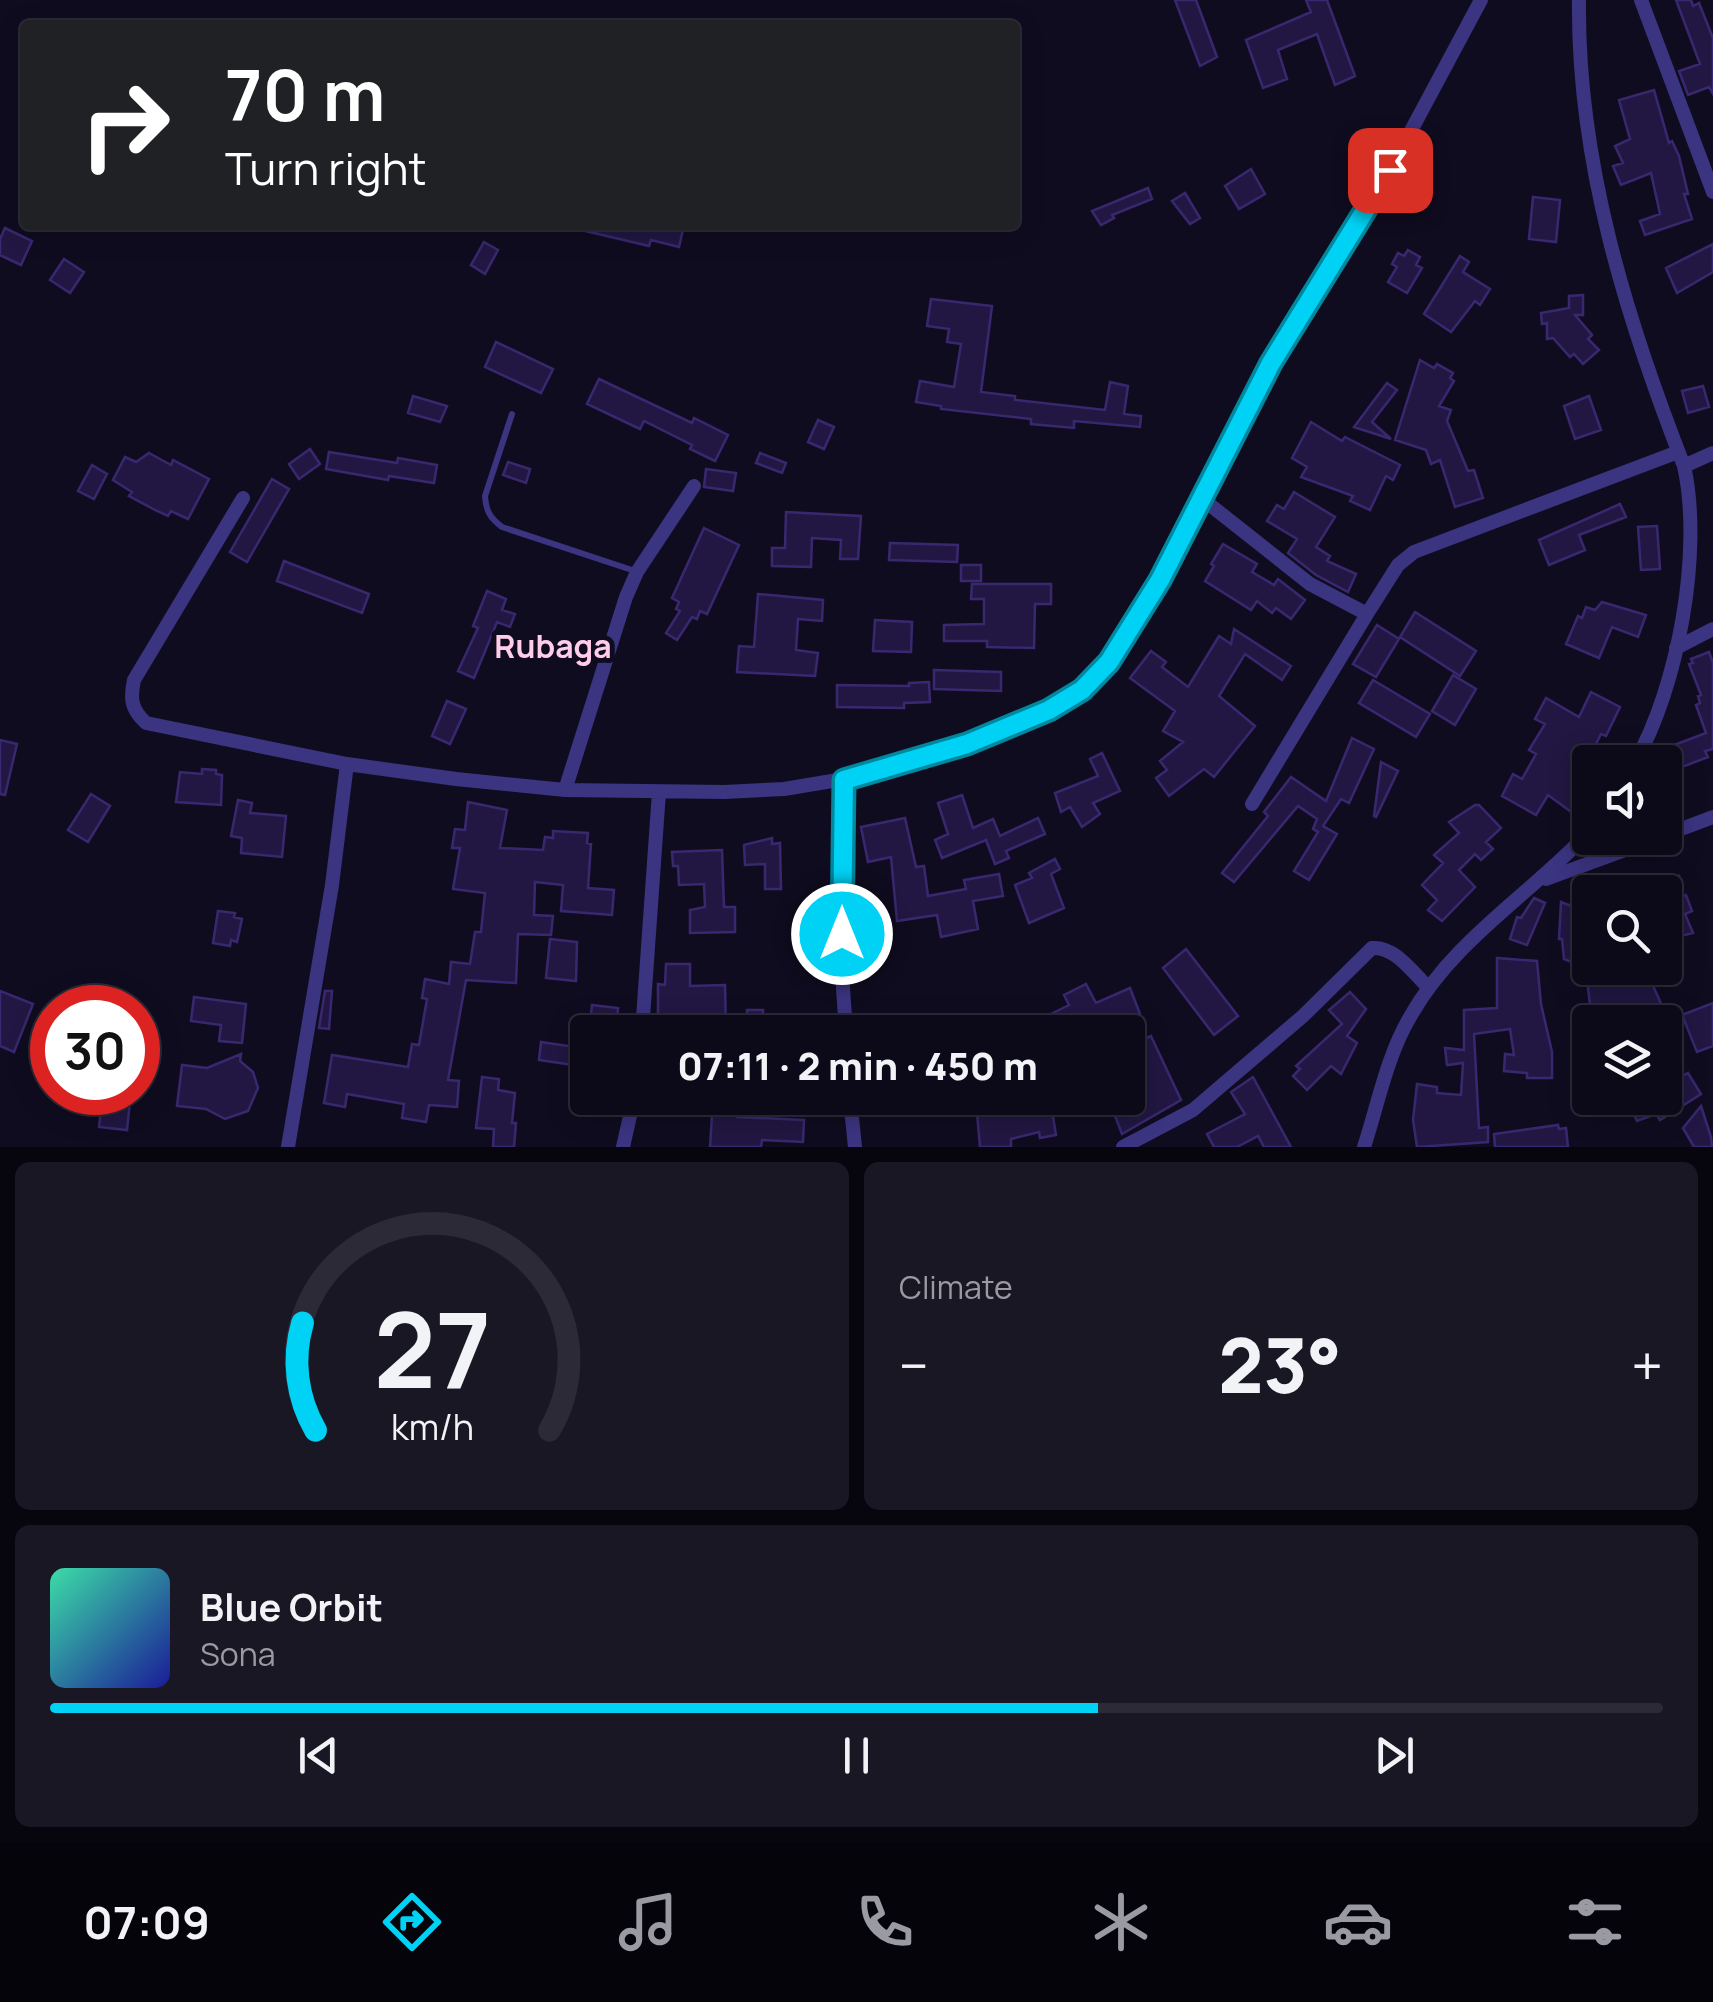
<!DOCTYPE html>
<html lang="en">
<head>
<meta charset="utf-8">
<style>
  :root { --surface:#0c0918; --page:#1a1725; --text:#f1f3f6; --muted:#9a9aa2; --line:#2c2a37; --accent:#00d2f5 }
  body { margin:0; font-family:Manrope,sans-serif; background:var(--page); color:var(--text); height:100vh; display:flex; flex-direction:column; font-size:38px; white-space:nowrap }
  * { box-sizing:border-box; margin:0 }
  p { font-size:32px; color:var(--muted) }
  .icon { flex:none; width:55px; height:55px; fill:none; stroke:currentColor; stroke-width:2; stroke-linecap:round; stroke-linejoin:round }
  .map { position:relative; height:1147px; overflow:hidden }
  .side { display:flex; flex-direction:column; gap:15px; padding:15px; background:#07050d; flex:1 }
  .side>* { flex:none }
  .banner { position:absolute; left:20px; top:20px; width:1000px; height:210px; border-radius:10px; box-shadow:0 5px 25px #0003,0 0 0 2px var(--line); background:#202124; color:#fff; overflow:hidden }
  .controls { position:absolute; left:1572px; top:745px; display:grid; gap:20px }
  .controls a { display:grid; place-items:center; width:110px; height:110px; border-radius:10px; background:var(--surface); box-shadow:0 5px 25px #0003,0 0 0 2px var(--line); font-size:50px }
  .speed { position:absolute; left:30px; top:985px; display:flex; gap:20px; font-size:50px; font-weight:700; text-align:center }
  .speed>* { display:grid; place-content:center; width:130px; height:130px; border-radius:50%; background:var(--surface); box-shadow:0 5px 25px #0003,0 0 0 2px var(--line); line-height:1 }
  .speed .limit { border:15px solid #d22; background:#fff; color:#111 }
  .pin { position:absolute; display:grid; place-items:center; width:85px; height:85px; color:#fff; margin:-42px; border-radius:20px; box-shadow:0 5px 15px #0006 }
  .me { position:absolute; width:110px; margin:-55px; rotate:0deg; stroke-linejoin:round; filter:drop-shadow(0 0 8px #0008) }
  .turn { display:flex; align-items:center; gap:35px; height:210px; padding:0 40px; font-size:45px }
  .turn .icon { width:130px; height:130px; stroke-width:2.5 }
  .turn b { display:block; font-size:70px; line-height:85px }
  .big { font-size:75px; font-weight:800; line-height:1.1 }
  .side .widget { flex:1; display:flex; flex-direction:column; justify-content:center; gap:15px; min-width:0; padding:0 35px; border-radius:15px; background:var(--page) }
  .side .dial { align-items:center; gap:0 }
  .dial svg { height:260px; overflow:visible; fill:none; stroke:var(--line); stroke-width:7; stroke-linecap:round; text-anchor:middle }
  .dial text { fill:var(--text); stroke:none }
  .song { display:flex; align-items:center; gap:30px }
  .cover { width:120px; height:120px; border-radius:15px; background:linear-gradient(135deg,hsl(160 70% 55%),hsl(240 70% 35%)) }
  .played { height:10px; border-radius:5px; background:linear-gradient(90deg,var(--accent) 65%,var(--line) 65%) }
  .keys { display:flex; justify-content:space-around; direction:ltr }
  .heat { display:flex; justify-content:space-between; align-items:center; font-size:55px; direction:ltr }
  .side .tiles { flex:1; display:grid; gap:15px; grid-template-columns:1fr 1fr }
  .widget:last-child { grid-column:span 2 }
  .trip { position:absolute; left:570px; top:1015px; width:575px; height:100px; border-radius:10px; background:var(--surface); box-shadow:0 5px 25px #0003,0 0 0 2px var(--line); font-weight:800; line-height:100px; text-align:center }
  .tab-bar { display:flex; height:160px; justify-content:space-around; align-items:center; background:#05040a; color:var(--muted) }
  .tab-bar .icon { width:70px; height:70px }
  .tab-bar .selected { color:var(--accent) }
  .tab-bar b { font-size:45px; color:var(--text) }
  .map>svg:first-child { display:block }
  .building { fill:#211742; stroke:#39286f; stroke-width:2.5 }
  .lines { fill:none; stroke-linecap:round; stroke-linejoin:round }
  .lane { stroke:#3b3481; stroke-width:6 }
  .street { stroke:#3b3481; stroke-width:14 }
  .route-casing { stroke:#00889f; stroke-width:25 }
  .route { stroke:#00d2f5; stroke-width:18 }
  .labels { text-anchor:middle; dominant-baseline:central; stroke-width:10; stroke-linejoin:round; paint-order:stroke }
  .quarter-label { font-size:32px; font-weight:bold; fill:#ffccea; stroke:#100c20 }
</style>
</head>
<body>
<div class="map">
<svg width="1713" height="1147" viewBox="0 0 1713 1147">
  <rect width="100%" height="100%" fill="#100c20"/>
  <!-- building -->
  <path class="building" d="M1175,0H1196L1217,57L1200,66Z
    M1306,0H1327L1355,76L1335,85L1317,34L1278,50L1287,79L1263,88L1246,40L1311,12Z
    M1676,0H1691L1693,6L1699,3L1713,38V94L1709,87L1688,95L1679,71L1700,64Z
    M1654,90L1669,143L1672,141L1679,156L1688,194H1684L1692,219L1645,235L1640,221L1660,214L1651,173L1621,185L1613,166L1623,163L1615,146L1630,139L1619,100Z
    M1251,169L1265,194L1239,209L1225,186Z
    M1148,188L1152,199L1112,215L1114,218L1101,225L1092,211Z
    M1185,193L1200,218L1190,224L1172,201Z
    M1533,197L1560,200L1556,242L1529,239Z
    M581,225H684L679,247L651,240L649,246L581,230Z
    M5,228L32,241L21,265L0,255V239Z
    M484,242L498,250L485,274L471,265Z
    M1713,244V272L1677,293L1666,268Z
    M1408,250L1420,257L1416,265L1422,268L1407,293L1388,282L1397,267L1392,264L1398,253L1404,256Z
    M1460,256L1469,262L1463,272L1490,289L1480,305L1475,301L1451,332L1424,314Z
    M64,259L84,272L70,293L50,280Z
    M1583,295V315H1575L1592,335L1588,339L1599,350L1583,364L1574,354L1570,357L1553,338L1547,339V323L1542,324L1541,313L1569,308V296Z
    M931,299L992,306L981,392L1015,396V400L1105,410L1110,382L1128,386L1124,414L1141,416L1140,427L1074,421V428L1031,424V419L941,409V406L916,402L920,381L954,387L961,344L947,342L949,329L927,326Z
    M496,342L553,369L541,393L485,367Z
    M1420,360L1434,368L1437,364L1453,373L1450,378L1454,381L1439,406L1451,410L1447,421L1468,471L1474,470L1483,498L1455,507L1440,460L1431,464L1426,450L1395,440Z
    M599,379L692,423L694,418L728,435L715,461L690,449L692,445L644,421L640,429L587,404Z
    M1387,383L1397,390L1372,422L1391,439L1354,427Z
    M1703,386L1709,407L1688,413L1682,391Z
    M413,396L447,406L440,422L408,413Z
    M1589,396L1601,430L1575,439L1564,406Z
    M818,420L834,427L824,449L808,442Z
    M1311,422L1342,441L1345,437L1400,465L1393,480L1386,476L1370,510L1350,501L1353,496L1301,477L1307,467L1292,458Z
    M310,449L320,464L299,479L289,464Z
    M329,452L397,463L398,458L437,465L434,483L389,476L388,480L326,469Z
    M149,453L171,465L173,460L209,479L188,519L171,511L168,516L157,511L129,496L132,492L113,480L125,457L136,462Z
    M760,453L786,463L782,473L756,463Z
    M508,462L530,469L526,483L503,475Z
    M92,465L107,474L94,499L78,491Z
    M706,469L736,473L733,491L704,487Z
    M272,479L289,489L247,562L230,552Z
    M1294,492L1335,517L1316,547L1330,556L1327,561L1356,574L1348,592L1316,575L1288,553L1297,539L1267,521L1277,505L1284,509Z
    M1620,504L1626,517L1579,535L1585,550L1549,565L1539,540Z
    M786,512L861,516L858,559H840L841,540L812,538L811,567L772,566V548H785Z
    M1657,526L1660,569L1641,570L1638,527Z
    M704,528L739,545L707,614L700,611L697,619L692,617L677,640L666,633L680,611L676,609L679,602L672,598Z
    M890,543L958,545L957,562L889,560Z
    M1223,544L1257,564L1252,572L1274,585L1278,579L1305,600L1291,619L1276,608L1272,613L1257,601L1251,610L1205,581L1214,566L1211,564Z
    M284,561L369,594L362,613L277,581Z
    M961,565H981V581H961Z
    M972,584H1051V604H1035L1034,648L987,647V641H944V625L984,624V599H971Z
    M487,591L506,599L502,610L515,614L510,627L497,622L474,678L458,671L478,628L473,626Z
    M758,594L823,600L822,621L798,619L796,650L818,653L815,676L737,672L739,646L754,647Z
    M1602,602L1646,615L1638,637L1612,627L1599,658L1566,644L1578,616L1582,618L1586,607L1595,610Z
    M1415,612L1476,651L1460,676L1400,637Z
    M875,620L912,622L911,652L873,651Z
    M1377,625L1399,639L1376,677L1353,664Z
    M1234,629L1291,666L1282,680L1245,654L1219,696L1255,726L1214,777L1204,769L1169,796L1156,778L1167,770L1160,761L1183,742L1163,731L1175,711L1130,678L1151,651L1166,662L1162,667L1188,687L1219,636L1231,644Z
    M1709,652L1713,663V749L1705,751L1708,757L1669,772L1661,750L1706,733L1696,705L1700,703L1698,696L1701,695L1689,664L1693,663L1691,659Z
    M934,670L1001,672V691L934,689Z
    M1453,675L1476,689L1455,725L1432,711Z
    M1373,680L1430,714L1416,737L1359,703Z
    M929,682L930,702L904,703V708L837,707V685L909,686V683Z
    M1591,692L1620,707L1606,736L1601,734L1587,762L1581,776L1590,782V791L1574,814L1548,795L1536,815L1502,796L1513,774L1522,779L1536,754L1529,750L1545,724L1535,719L1546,698L1579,717Z
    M447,701L466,709L450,744L432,736Z
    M1352,738L1374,749L1349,803L1341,799L1323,826L1337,834L1309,880L1294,871L1318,832L1313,829L1317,819L1298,806L1234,882L1222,873L1268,816L1264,812L1291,777L1326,801Z
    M0,740L17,744L5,795L0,794Z
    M1102,753L1120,791L1093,803L1100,814L1082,827L1070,807L1061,812L1055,793L1098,776L1090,759Z
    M1381,762L1398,771L1376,817L1374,816Z
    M202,769L216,770V774L222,775L221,805L176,802L180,772L202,774Z
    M91,794L110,806L88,842L68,830Z
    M962,795L973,828L993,819L1000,836L1038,818L1045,834L1006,851L1009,858L995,864L986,840L942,858L935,840L948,834L938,803Z
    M238,800L252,803L250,813L286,816L282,857L241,853L242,838L231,836Z
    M468,802L507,810L500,848L543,850L545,837L553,838V831L588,833L587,843L591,844L588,888L614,890L612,915L561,911L563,885L535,882L534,915L553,916L551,935L518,934L516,983L466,980L448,1080L459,1081L457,1107L429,1105L426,1122L402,1118L404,1104L347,1094L345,1107L324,1103L332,1055L408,1067L412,1044L419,1045L427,999L422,998L425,979L449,984L451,962L470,964L475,932H481L485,893L453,889L460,848H452L455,829L465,830Z
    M1475,805H1479L1501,828L1486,842L1493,849L1481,860L1475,854L1459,870L1475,887L1442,921L1428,910L1437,900L1422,885L1443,863L1434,855L1459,833L1449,822Z
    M905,818L916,867L924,866L928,896L966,889L964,880L999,874L1003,896L973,901L978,929L941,937L937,915L897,921L891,857L868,862L861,827Z
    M772,838V844L780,843L781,889H765V864L745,865L744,845Z
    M722,850L724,907H735V932L690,933V910L705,907L704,884L679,885L678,866H673L672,852Z
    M1055,859L1060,869L1051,874L1064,908L1029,923L1015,885L1032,878L1029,873Z
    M1679,876L1680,897L1686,895L1692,911L1685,914L1693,933L1665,940V892H1635L1634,889Z
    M1534,898L1545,903L1527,945L1510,939L1517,917L1521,918Z
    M1561,902L1585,911L1582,948L1590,947V968L1576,969L1577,964L1564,959L1562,939H1559Z
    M218,911L235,913L234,917L242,919L237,942L231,940L230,946L213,943Z
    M550,939L577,942L576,981L546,978Z
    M1186,949L1238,1016L1214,1035L1163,968Z
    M1497,958L1537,961L1541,1004L1552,1052V1078H1527V1073L1504,1071L1505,1054L1514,1055L1510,1029L1474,1034L1479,1128L1488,1127V1142L1417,1147L1413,1120L1417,1084L1437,1087V1093L1461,1095L1463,1063L1447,1065L1445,1048L1464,1050V1010L1497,1008Z
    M666,964H690V986L725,985L726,1032H692L693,1022H658V984L665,985Z
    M1616,968H1645L1668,1019L1658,1022H1592L1586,971Z
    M1086,984L1096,1003L1130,988L1140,1014L1107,1026L1110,1032H1060L1051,1014L1069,1005L1064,995Z
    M0,991L33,1004L14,1052L0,1046Z
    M325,991H332L329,1029L319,1028Z
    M1350,992L1366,1009L1347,1036L1357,1043L1341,1074L1331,1066L1307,1090L1293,1076L1300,1069L1296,1066L1342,1024L1329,1010Z
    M194,997L246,1004L242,1043L219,1041L221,1025L191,1021Z
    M1713,1003V1046L1697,1052L1682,1015Z
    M592,1005L618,1008L616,1032H589Z
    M747,1010H763V1032H747Z
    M1151,1036L1181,1100L1122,1134L1108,1098H1128V1046Z
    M541,1042L582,1048L580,1066L539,1060Z
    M241,1054L240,1061L253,1072L258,1088L248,1111L225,1119L206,1109L177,1106L182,1065L207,1068Z
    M1688,1073L1701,1094L1660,1120L1656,1114L1637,1121L1628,1101L1637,1098H1665L1677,1089L1672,1082Z
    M482,1077L499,1079L498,1090L515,1093L512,1123H516L514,1147H493L494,1129L476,1128Z
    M1253,1077L1291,1147H1264L1258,1136L1237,1147H1214L1207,1134L1245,1114L1231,1092Z
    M103,1092H131L127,1130L99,1127Z
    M665,1098L738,1103L737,1117L804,1120L803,1142L762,1140L761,1147H710L712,1115L664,1112Z
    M795,1098H825L826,1114L796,1115Z
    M1029,1098H1050L1056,1135L1040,1138L1039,1132L1011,1139V1147H980L976,1102L988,1101V1106Z
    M1701,1106L1711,1137L1712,1147H1694L1683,1128Z
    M1558,1125L1559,1129L1566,1128L1568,1147H1495L1494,1134Z"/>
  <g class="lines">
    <!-- lane -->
    <path class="lane" d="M512,414L485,496C486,511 490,518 502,527L635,571"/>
    <!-- street -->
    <path class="street" d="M1579,0C1577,160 1626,318 1684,466C1703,551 1678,687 1635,762
      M1641,0L1713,192
      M1684,466L1713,453
      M1200,497L1310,584L1367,614
      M243,498L134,680C130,699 131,709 146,723L347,764L456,779L565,790L724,792L784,789L844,779L967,744L1049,710L1082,690L1109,662L1134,625L1271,363L1390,170L1481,0
      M1676,648L1713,629
      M844,779L842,973L846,1032
      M565,790L626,597L637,572L694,486
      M1252,804L1367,614L1398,565L1414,552L1678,452
      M1665,835L1713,817
      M1546,879L1658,838
      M642,1032L659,792
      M850,1098L855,1147
      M288,1147L332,885L347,764
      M623,1147L634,1098
      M1123,1147L1193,1110L1303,1016L1372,948C1395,946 1413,973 1428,987
      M1364,1147C1378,1104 1387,1056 1410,1017C1453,940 1531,894 1590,831"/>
  </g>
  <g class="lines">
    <!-- route casing -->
    <g class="route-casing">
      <path id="route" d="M842,934L844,780L967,744L1049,710L1082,690L1109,662L1160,580L1271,363L1390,170"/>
    </g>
    <!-- route -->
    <use href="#route" class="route"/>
  </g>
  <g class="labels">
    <!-- quarter labels -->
    <g class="quarter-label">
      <text x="553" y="646">Rubaga</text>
    </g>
  </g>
</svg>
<div class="controls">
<a><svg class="icon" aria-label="sound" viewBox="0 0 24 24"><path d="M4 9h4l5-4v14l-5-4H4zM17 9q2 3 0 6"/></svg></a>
<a><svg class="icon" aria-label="search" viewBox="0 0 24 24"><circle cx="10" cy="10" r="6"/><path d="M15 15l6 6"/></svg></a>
<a><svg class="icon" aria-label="layers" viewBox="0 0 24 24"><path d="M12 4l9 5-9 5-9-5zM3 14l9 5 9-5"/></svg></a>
</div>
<div class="speed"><div class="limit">30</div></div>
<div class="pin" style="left:1390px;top:170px;background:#d93025"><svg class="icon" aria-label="arrive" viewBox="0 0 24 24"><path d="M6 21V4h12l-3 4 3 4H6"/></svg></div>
<svg class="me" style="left:842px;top:934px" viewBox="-20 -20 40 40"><circle r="17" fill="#00d2f5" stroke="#fff" stroke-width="3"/><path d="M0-11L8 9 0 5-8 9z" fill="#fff"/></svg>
<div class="trip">07:11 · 2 min · 450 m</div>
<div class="banner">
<div class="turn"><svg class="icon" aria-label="right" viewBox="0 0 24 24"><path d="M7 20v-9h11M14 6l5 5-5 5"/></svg><div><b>70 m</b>Turn right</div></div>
</div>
</div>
<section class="side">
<div class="tiles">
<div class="widget dial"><svg viewBox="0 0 100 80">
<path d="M14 69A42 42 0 1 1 86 69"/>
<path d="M14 69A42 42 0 0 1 10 36" stroke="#00d2f5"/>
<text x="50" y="56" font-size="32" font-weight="700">27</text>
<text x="50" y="72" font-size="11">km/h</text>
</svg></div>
<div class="widget"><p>Climate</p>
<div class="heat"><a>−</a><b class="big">23°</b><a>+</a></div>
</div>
<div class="widget">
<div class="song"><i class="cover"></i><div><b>Blue Orbit</b><p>Sona</p></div></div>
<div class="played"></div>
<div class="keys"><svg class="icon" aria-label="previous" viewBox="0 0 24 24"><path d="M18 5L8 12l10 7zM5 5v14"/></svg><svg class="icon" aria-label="pause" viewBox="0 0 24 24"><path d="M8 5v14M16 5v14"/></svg><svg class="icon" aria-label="next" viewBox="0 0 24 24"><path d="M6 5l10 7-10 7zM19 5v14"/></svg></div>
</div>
</div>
</section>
<nav class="tab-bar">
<b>07:09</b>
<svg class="icon selected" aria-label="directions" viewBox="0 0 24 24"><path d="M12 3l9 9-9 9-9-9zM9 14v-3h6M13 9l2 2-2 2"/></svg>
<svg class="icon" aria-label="music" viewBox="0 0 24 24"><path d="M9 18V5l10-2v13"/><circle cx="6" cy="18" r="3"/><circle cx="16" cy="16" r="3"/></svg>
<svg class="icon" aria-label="phone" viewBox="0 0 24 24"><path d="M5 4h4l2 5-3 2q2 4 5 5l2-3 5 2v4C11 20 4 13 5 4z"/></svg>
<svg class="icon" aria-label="climate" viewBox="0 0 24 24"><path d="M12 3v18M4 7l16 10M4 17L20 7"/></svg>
<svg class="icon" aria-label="car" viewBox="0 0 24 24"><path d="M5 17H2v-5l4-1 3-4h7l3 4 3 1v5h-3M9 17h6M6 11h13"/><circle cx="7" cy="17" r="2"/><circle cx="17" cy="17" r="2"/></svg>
<svg class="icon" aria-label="filters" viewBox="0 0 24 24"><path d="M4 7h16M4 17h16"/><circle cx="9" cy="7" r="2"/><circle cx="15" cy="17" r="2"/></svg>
</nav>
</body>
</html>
